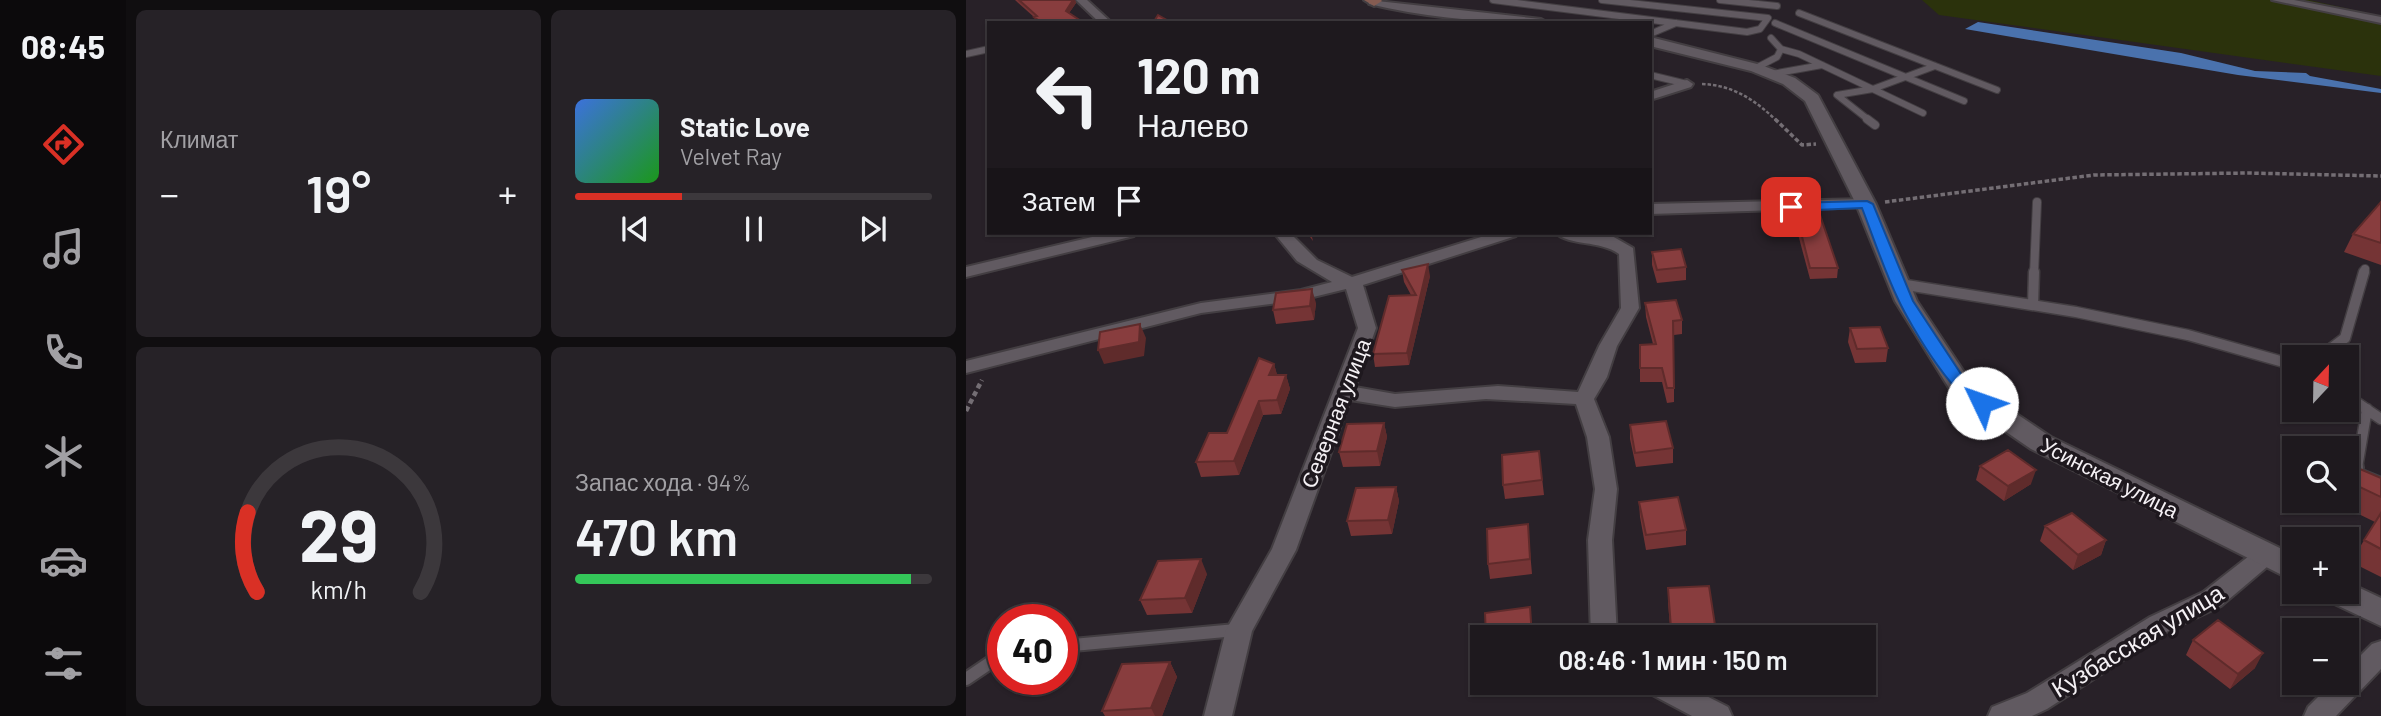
<!DOCTYPE html>
<html lang="ru">
<head>
<meta charset="utf-8">
<style>
  :root { --surface:#1e191e; --page:#262227; --text:#f1f3f6; --muted:#a1a0a4; --line:#3c383c; --accent:#d93025 }
  body { margin:0; font-family:Barlow,sans-serif; background:var(--page); color:var(--text); height:100vh; display:flex; flex-direction:column; font-size:26px; white-space:nowrap }
  * { box-sizing:border-box; margin:0 }
  p { font-size:23px; color:var(--muted) }
  .icon { flex:none; width:38px; height:38px; fill:none; stroke:currentColor; stroke-width:2; stroke-linecap:round; stroke-linejoin:round }
  .map { position:relative; flex:1; overflow:hidden }
  .panel { display:flex; flex-direction:column; gap:10px; padding:10px; background:#100e10; width:840px }
  .panel>* { flex:none }
  .top-card { position:absolute; left:21px; top:21px; width:665px; height:214px; border-radius:0px; box-shadow:0 2px 5px #0004,0 0 0 2px var(--line); background:#1e191e; color:var(--text); overflow:hidden }
  .needle { width:46px; rotate:22deg }
  .controls { position:absolute; left:1316px; top:345px; display:grid; gap:14px }
  .controls a { display:grid; place-items:center; width:77px; height:77px; border-radius:0px; background:var(--surface); box-shadow:0 2px 5px #0004,0 0 0 2px var(--line); font-size:35px }
  .speed { position:absolute; left:21px; top:604px; display:flex; gap:14px; font-size:35px; font-weight:700; text-align:center }
  .speed>* { display:grid; place-content:center; width:91px; height:91px; border-radius:50%; background:var(--surface); box-shadow:0 2px 5px #0004,0 0 0 2px var(--line); line-height:1 }
  .speed .limit { border:10px solid #d22; background:#fff; color:#111 }
  .pin { position:absolute; display:grid; place-items:center; width:60px; height:60px; color:#fff; margin:-30px; border-radius:14px; box-shadow:0 4px 10px #0006 }
  .me { position:absolute; width:77px; margin:-38px; rotate:312deg; stroke-linejoin:round; filter:drop-shadow(0 0 5px #0008) }
  .turn { display:flex; align-items:center; gap:24px; height:147px; padding:0 35px; font-size:32px }
  .turn .icon { width:91px; height:91px; stroke-width:2.5 }
  .turn b { display:block; font-size:49px; line-height:60px }
  .then { display:flex; align-items:center; height:66px; padding:0 35px; background:#0003; gap:14px; font-size:26px }
  .big { font-size:52px; font-weight:600; line-height:1.1 }
  .panel .tile { flex:1; display:flex; flex-direction:column; justify-content:center; gap:10px; min-width:0; padding:0 24px; border-radius:10px; background:var(--page) }
  .panel .dial { align-items:center; gap:0 }
  .dial svg { height:182px; overflow:visible; fill:none; stroke:var(--line); stroke-width:7; stroke-linecap:round; text-anchor:middle }
  .dial text { fill:var(--text); stroke:none }
  .song { display:flex; align-items:center; gap:21px }
  .cover { width:84px; height:84px; border-radius:10px; background:linear-gradient(135deg,hsl(220 70% 55%),hsl(120 70% 35%)) }
  .played { height:7px; border-radius:4px; background:linear-gradient(90deg,var(--accent) 30%,var(--line) 30%) }
  .keys { display:flex; justify-content:space-around; direction:ltr }
  .heat { display:flex; justify-content:space-between; align-items:center; font-size:38px; direction:ltr }
  .charge { height:10px; border-radius:5px; background:linear-gradient(90deg,#34c759 94%,var(--line) 0) }
  .panel .tiles { flex:1; display:grid; gap:10px; grid-template-columns:repeat(2,1fr) }
  .trip { position:absolute; left:504px; top:625px; width:406px; height:70px; border-radius:0px; background:var(--surface); box-shadow:0 2px 5px #0004,0 0 0 2px var(--line); font-weight:600; line-height:70px; text-align:center }
  main { display:flex; flex:1; min-height:0 }
  .tabs { display:flex; flex-direction:column; width:126px; justify-content:space-around; align-items:center; background:#0c0a0c; color:var(--muted) }
  .tabs .icon { width:49px; height:49px }
  .tabs .current { color:var(--accent) }
  .tabs b { font-size:32px; color:var(--text) }
  .map>svg:first-child { display:block }
  .green { fill:#2b320c }
  .water { fill:#4a72ad }
  .lines { fill:none; stroke-linecap:round; stroke-linejoin:round }
  .service-far3-casing { stroke:#433e42; stroke-width:8 }
  .service-far2-casing { stroke:#433e42; stroke-width:10 }
  .service-far1-casing { stroke:#433e42; stroke-width:13 }
  .service-casing { stroke:#433e42; stroke-width:16 }
  .minor-casing { stroke:#433e42; stroke-width:4 }
  .tertiary-casing { stroke:#433e42; stroke-width:4 }
  .secondary-casing { stroke:#433e42; stroke-width:4 }
  .path-far2 { stroke:#746e74; stroke-width:2.5; stroke-dasharray:3.5 2; stroke-linecap:butt }
  .path-far1 { stroke:#746e74; stroke-width:3.5; stroke-dasharray:4.5 2.5; stroke-linecap:butt }
  .path { stroke:#746e74; stroke-width:4.5; stroke-dasharray:5 3.5; stroke-linecap:butt }
  .service-far3 { stroke:#615a61; stroke-width:6 }
  .service-far2 { stroke:#615a61; stroke-width:8 }
  .service-far1 { stroke:#615a61; stroke-width:10 }
  .service { stroke:#615a61; stroke-width:12 }
  .minor { fill:#615a61; fill-rule:evenodd }
  .tertiary { fill:#615a61; fill-rule:evenodd }
  .secondary { fill:#855c52; fill-rule:evenodd }
  .wall { fill:#753435 }
  .shaded-wall { fill:#5f2b2b }
  .building { fill:#883d3e; stroke:#5f2b2b; stroke-width:2 }
  .route { fill:#1a73e8; stroke:#114b97; stroke-width:2 }
  .labels { text-anchor:middle; dominant-baseline:central; stroke-width:7; stroke-linejoin:round; paint-order:stroke }
  .street-label { font-size:21px; fill:#f5f1f5; stroke:#1e181e }
  .near-street-label { font-size:24px; fill:#f5f1f5; stroke:#1e181e }
</style>
</head>
<body>
<main>
<nav class="tabs">
<b>08:45</b>
<svg class="icon current" aria-label="directions" viewBox="0 0 24 24"><path d="M12 3l9 9-9 9-9-9zM9 14v-3h6M13 9l2 2-2 2"/></svg>
<svg class="icon" aria-label="music" viewBox="0 0 24 24"><path d="M9 18V5l10-2v13"/><circle cx="6" cy="18" r="3"/><circle cx="16" cy="16" r="3"/></svg>
<svg class="icon" aria-label="phone" viewBox="0 0 24 24"><path d="M5 4h4l2 5-3 2q2 4 5 5l2-3 5 2v4C11 20 4 13 5 4z"/></svg>
<svg class="icon" aria-label="climate" viewBox="0 0 24 24"><path d="M12 3v18M4 7l16 10M4 17L20 7"/></svg>
<svg class="icon" aria-label="car" viewBox="0 0 24 24"><path d="M5 17H2v-5l4-1 3-4h7l3 4 3 1v5h-3M9 17h6M6 11h13"/><circle cx="7" cy="17" r="2"/><circle cx="17" cy="17" r="2"/></svg>
<svg class="icon" aria-label="filters" viewBox="0 0 24 24"><path d="M4 7h16M4 17h16"/><circle cx="9" cy="7" r="2"/><circle cx="15" cy="17" r="2"/></svg>
</nav>
<section class="panel">
<div class="tiles">
<div class="tile"><p>Климат</p>
<div class="heat"><a>−</a><b class="big">19°</b><a>+</a></div>
</div>
<div class="tile">
<div class="song"><i class="cover"></i><div><b>Static Love</b><p>Velvet Ray</p></div></div>
<div class="played"></div>
<div class="keys"><svg class="icon" aria-label="previous" viewBox="0 0 24 24"><path d="M18 5L8 12l10 7zM5 5v14"/></svg><svg class="icon" aria-label="pause" viewBox="0 0 24 24"><path d="M8 5v14M16 5v14"/></svg><svg class="icon" aria-label="next" viewBox="0 0 24 24"><path d="M6 5l10 7-10 7zM19 5v14"/></svg></div>
</div>
<div class="tile dial"><svg viewBox="0 0 100 80">
<path d="M14 69A42 42 0 1 1 86 69"/>
<path d="M14 69A42 42 0 0 1 10 34" stroke="#d93025"/>
<text x="50" y="56" font-size="32" font-weight="700">29</text>
<text x="50" y="72" font-size="11">km/h</text>
</svg></div>
<div class="tile"><p>Запас хода · 94%</p><b class="big">470 km</b><div class="charge"></div></div>
</div>
</section>
<div class="map">
<svg width="1415" height="716" viewBox="0 0 1415 716">
  <rect width="100%" height="100%" fill="#282128"/>
  <!-- green -->
  <path class="green" d="M956,0H1343L1415,16V76L973,15Z"/>
  <!-- water -->
  <path class="water" d="M1012,22L1215,53L1289,71L1340,73L1344,76L1415,89V93L1272,75L999,29Z"/>
  <g class="lines">
    <!-- service-far3 casing -->
    <g class="service-far3-casing">
      <path id="service-far3" d="M527,0L781,32L794,29L802,18L636,0
        M754,0L811,6
        M833,13L1031,90
        M809,23L998,101
        M684,34L710,23
        M815,49L833,54L957,113
        M0,54L23,49
        M790,68L811,57L815,49L805,38
        M806,74L856,65
        M684,75L721,84
        M904,121L871,95L907,89L969,66"/>
    </g>
    <!-- service-far2 casing -->
    <g class="service-far2-casing">
      <path id="service-far2" d="M901,119L909,125
        M1068,274L1071,202
        M1398,274L1399,269"/>
    </g>
    <!-- service-far1 casing -->
    <g class="service-far1-casing">
      <path id="service-far1" d="M934,284L1110,312L1222,335L1328,365
        M1067,305L1068,272
        M1354,357L1379,338L1398,272
        M1381,396L1415,419
        M1391,468L1401,409"/>
    </g>
    <!-- service casing -->
    <g class="service-casing">
      <path id="service" d="M1391,467L1390,474L1415,484
        M96,646L270,630
        M0,679L37,654"/>
    </g>
    <!-- minor casing -->
    <g class="minor-casing">
      <path id="minor" d="M110,0H121L146,23H134Z
        M1306,0H1328L1415,17V23Z
        M721,80L727,84L725,87L684,100V92Z
        M900,199L908,204L905,207L684,214V204Z
        M143,233H170L168,236L0,277V267Z
        M308,233H324L351,260L386,277L528,233H552L550,236L397,285L410,328L389,387L429,394L532,386L612,392L633,346L655,308L653,254C634,240 603,246 590,233L646,236L667,248L673,308L651,346L641,377L628,399L643,437L651,489L646,540L651,637H625L622,540L629,489L621,437L610,404L520,399L429,407L384,400L330,550L286,631L266,716H238L260,630L306,549L392,328L380,289L335,300L235,313L0,373V361L235,303L335,290L366,282L331,261Z
        M1300,546L1308,549L1312,555L1308,561L1255,606L1202,631L1081,709L1066,716H1022L1026,707L1061,693L1184,617L1237,592L1292,549Z
        M1415,641V669L1370,716H1338L1342,707L1367,682H1381V669L1406,644Z
        M674,682H713L762,707L766,716H726L677,690Z"/>
    </g>
    <!-- tertiary casing -->
    <g class="tertiary-casing">
      <path id="tertiary" d="M402,0L575,19L582,23C522,23 462,18 403,4Z
        M684,37L795,65L829,78L852,95L910,204L951,301L1006,384L1085,437L1328,555V581L1065,449L988,396L929,301L890,204L839,101L817,84L785,71L684,46Z
        M1381,582L1415,598V626L1362,601L1357,592H1381Z"/>
    </g>
    <!-- secondary casing -->
    <g class="secondary-casing">
      <path id="secondary" d="M398,0H415L416,1L408,6Z"/>
    </g>
    <!-- path-far2 -->
    <path class="path-far2" d="M736,84C767,85 789,100 811,121"/>
    <!-- path-far1 -->
    <path class="path-far1" d="M809,119L836,145L850,144
      M919,202L1128,175L1282,173L1415,176"/>
    <!-- path -->
    <path class="path" d="M0,411L16,380"/>
    <!-- service-far3 -->
    <use href="#service-far3" class="service-far3"/>
    <!-- service-far2 -->
    <use href="#service-far2" class="service-far2"/>
    <!-- service-far1 -->
    <use href="#service-far1" class="service-far1"/>
    <!-- service -->
    <use href="#service" class="service"/>
    <!-- minor -->
    <use href="#minor" class="minor"/>
    <!-- tertiary -->
    <use href="#tertiary" class="tertiary"/>
    <!-- secondary -->
    <use href="#secondary" class="secondary"/>
  </g>
  <!-- wall -->
  <path class="wall" d="M49,0H109L110,3L103,13L118,23H71L68,17Z
    M1415,202V265L1378,252L1387,234Z
    M830,213L872,268L871,278L844,279L829,223Z
    M341,233H345L347,241Z
    M686,252L720,267V280L691,283L686,265Z
    M436,270L464,276L443,365L409,367L407,354L445,295L438,282Z
    M350,303L348,320L310,324L307,310Z
    M679,303L716,320V334L708,335V402L701,403L696,382H674V368L687,344L680,317Z
    M884,328L922,348L920,362L889,363L882,342Z
    M308,364L311,375H320L324,389L315,414L297,415L273,475L235,477L230,462L261,433Z
    M418,423L421,437L414,466L377,467L373,452Z
    M664,425L707,448V463L670,467L664,439Z
    M573,451L578,495L539,499L537,485Z
    M1014,466L1065,484L1038,501L1010,480Z
    M1381,474L1415,478V577L1385,562L1409,522L1366,501L1381,500Z
    M430,487L433,501L426,534L385,536L381,521Z
    M673,502L720,530V545L680,550L674,517Z
    M1079,526L1140,540L1135,555L1107,570L1074,541Z
    M563,539L566,574L524,579L522,564Z
    M241,574L226,613L181,615L174,600Z
    M702,588L749,625L748,637H705L702,603Z
    M1227,640L1289,668L1264,689L1220,655Z
    M204,662L211,677L196,716H139L136,711Z"/>
  <!-- shaded-wall -->
  <path class="shaded-wall" d="M107,0H109L110,3L101,16L100,11Z
    M462,264L464,276L443,365L441,353Z
    M346,289L350,303L348,320L344,306Z
    M174,324L180,338L178,356L138,364L132,350Z
    M308,364L312,378L303,375Z
    M320,375L324,389L315,414L311,400Z
    M293,401L297,415L273,475L268,461Z
    M418,423L421,437L414,466L411,451Z
    M1070,470L1065,484L1038,501L1042,486Z
    M430,487L433,501L426,534L422,520Z
    M1140,540L1135,555L1107,570L1112,555Z
    M235,559L241,574L226,613L219,598Z
    M1297,653L1289,668L1264,689L1272,674Z
    M204,662L211,677L196,716H189L185,708Z"/>
  <!-- building -->
  <path class="building" d="M53,0H107L100,11L118,23H76L68,17L71,16Z
    M192,15L206,23H187Z
    M1415,202V243L1387,234Z
    M853,212L872,268H844L830,213Z
    M715,249L720,267L691,270L686,252Z
    M462,264L441,353L407,354L423,296L450,295L436,270Z
    M346,289L344,306L307,310L310,293Z
    M710,300L716,320L707,321L708,388H701L696,368H674V345L690,344L679,303Z
    M174,324L173,342L132,350L134,332Z
    M914,327L922,348L891,349L884,328Z
    M293,358L308,364L303,375H320L311,400L293,401L268,461L230,462L243,433H261Z
    M700,421L707,448L669,453L664,425Z
    M418,423L411,451L373,452L381,424Z
    M1042,450L1070,470L1042,486L1014,466Z
    M573,451L576,480L537,485L536,455Z
    M1387,466L1415,478V497L1381,481V474Z
    M430,487L422,520L381,521L390,488Z
    M712,497L720,530L680,535L673,502Z
    M1106,513L1140,540L1112,555L1079,526Z
    M1415,513V549L1398,540Z
    M562,524L564,559L522,564L521,529Z
    M235,559L219,598L174,600L192,561Z
    M743,586L749,625L705,628L702,588Z
    M564,607L566,637H520L519,613Z
    M1252,620L1297,653L1272,674L1227,640Z
    M204,662L185,708L136,711L156,664Z"/>
  <!-- route -->
  <path class="route" d="M901,201L907,204L947,301L1003,386L1025,403L1022,407C995,414 943,323 932,299C918,270 908,239 896,208L825,211L819,207L825,203Z"/>
  <g class="labels">
    <!-- street labels -->
    <g class="street-label">
      <text transform="translate(369 413) rotate(-69)">Северная улица</text>
      <text transform="translate(1144 477) rotate(27)">Усинская улица</text>
    </g>
    <!-- near-street labels -->
    <g class="near-street-label">
      <text transform="translate(1171 640) rotate(-31)">Кузбасская улица</text>
    </g>
  </g>
</svg>
<div class="controls">
<a><svg class="needle" viewBox="-14 -14 28 28"><path d="M0-13l5 13h-10z" fill="#e53935"/><path d="M0 13l5-13h-10z" fill="#a1a0a4"/></svg></a>
<a><svg class="icon" aria-label="search" viewBox="0 0 24 24"><circle cx="10" cy="10" r="6"/><path d="M15 15l6 6"/></svg></a>
<a>+</a>
<a>−</a>
</div>
<div class="speed"><div class="limit">40</div></div>
<div class="pin" style="left:825px;top:207px;background:#d93025"><svg class="icon" aria-label="arrive" viewBox="0 0 24 24"><path d="M6 21V4h12l-3 4 3 4H6"/></svg></div>
<svg class="me" style="left:1016px;top:403px" viewBox="-20 -20 40 40"><circle r="19" fill="#fff"/><path d="M0-13L10 11 0 6-10 11z" fill="#1a73e8"/></svg>
<div class="trip">08:46 · 1 мин · 150 m</div>
<div class="top-card">
<div class="turn"><svg class="icon" aria-label="left" viewBox="0 0 24 24"><path d="M17 20v-9H6M10 6l-5 5 5 5"/></svg><div><b>120 m</b>Налево</div></div>
<div class="then">Затем<svg class="icon" aria-label="arrive" viewBox="0 0 24 24"><path d="M6 21V4h12l-3 4 3 4H6"/></svg></div>
</div>
</div>
</main>
</body>
</html>
